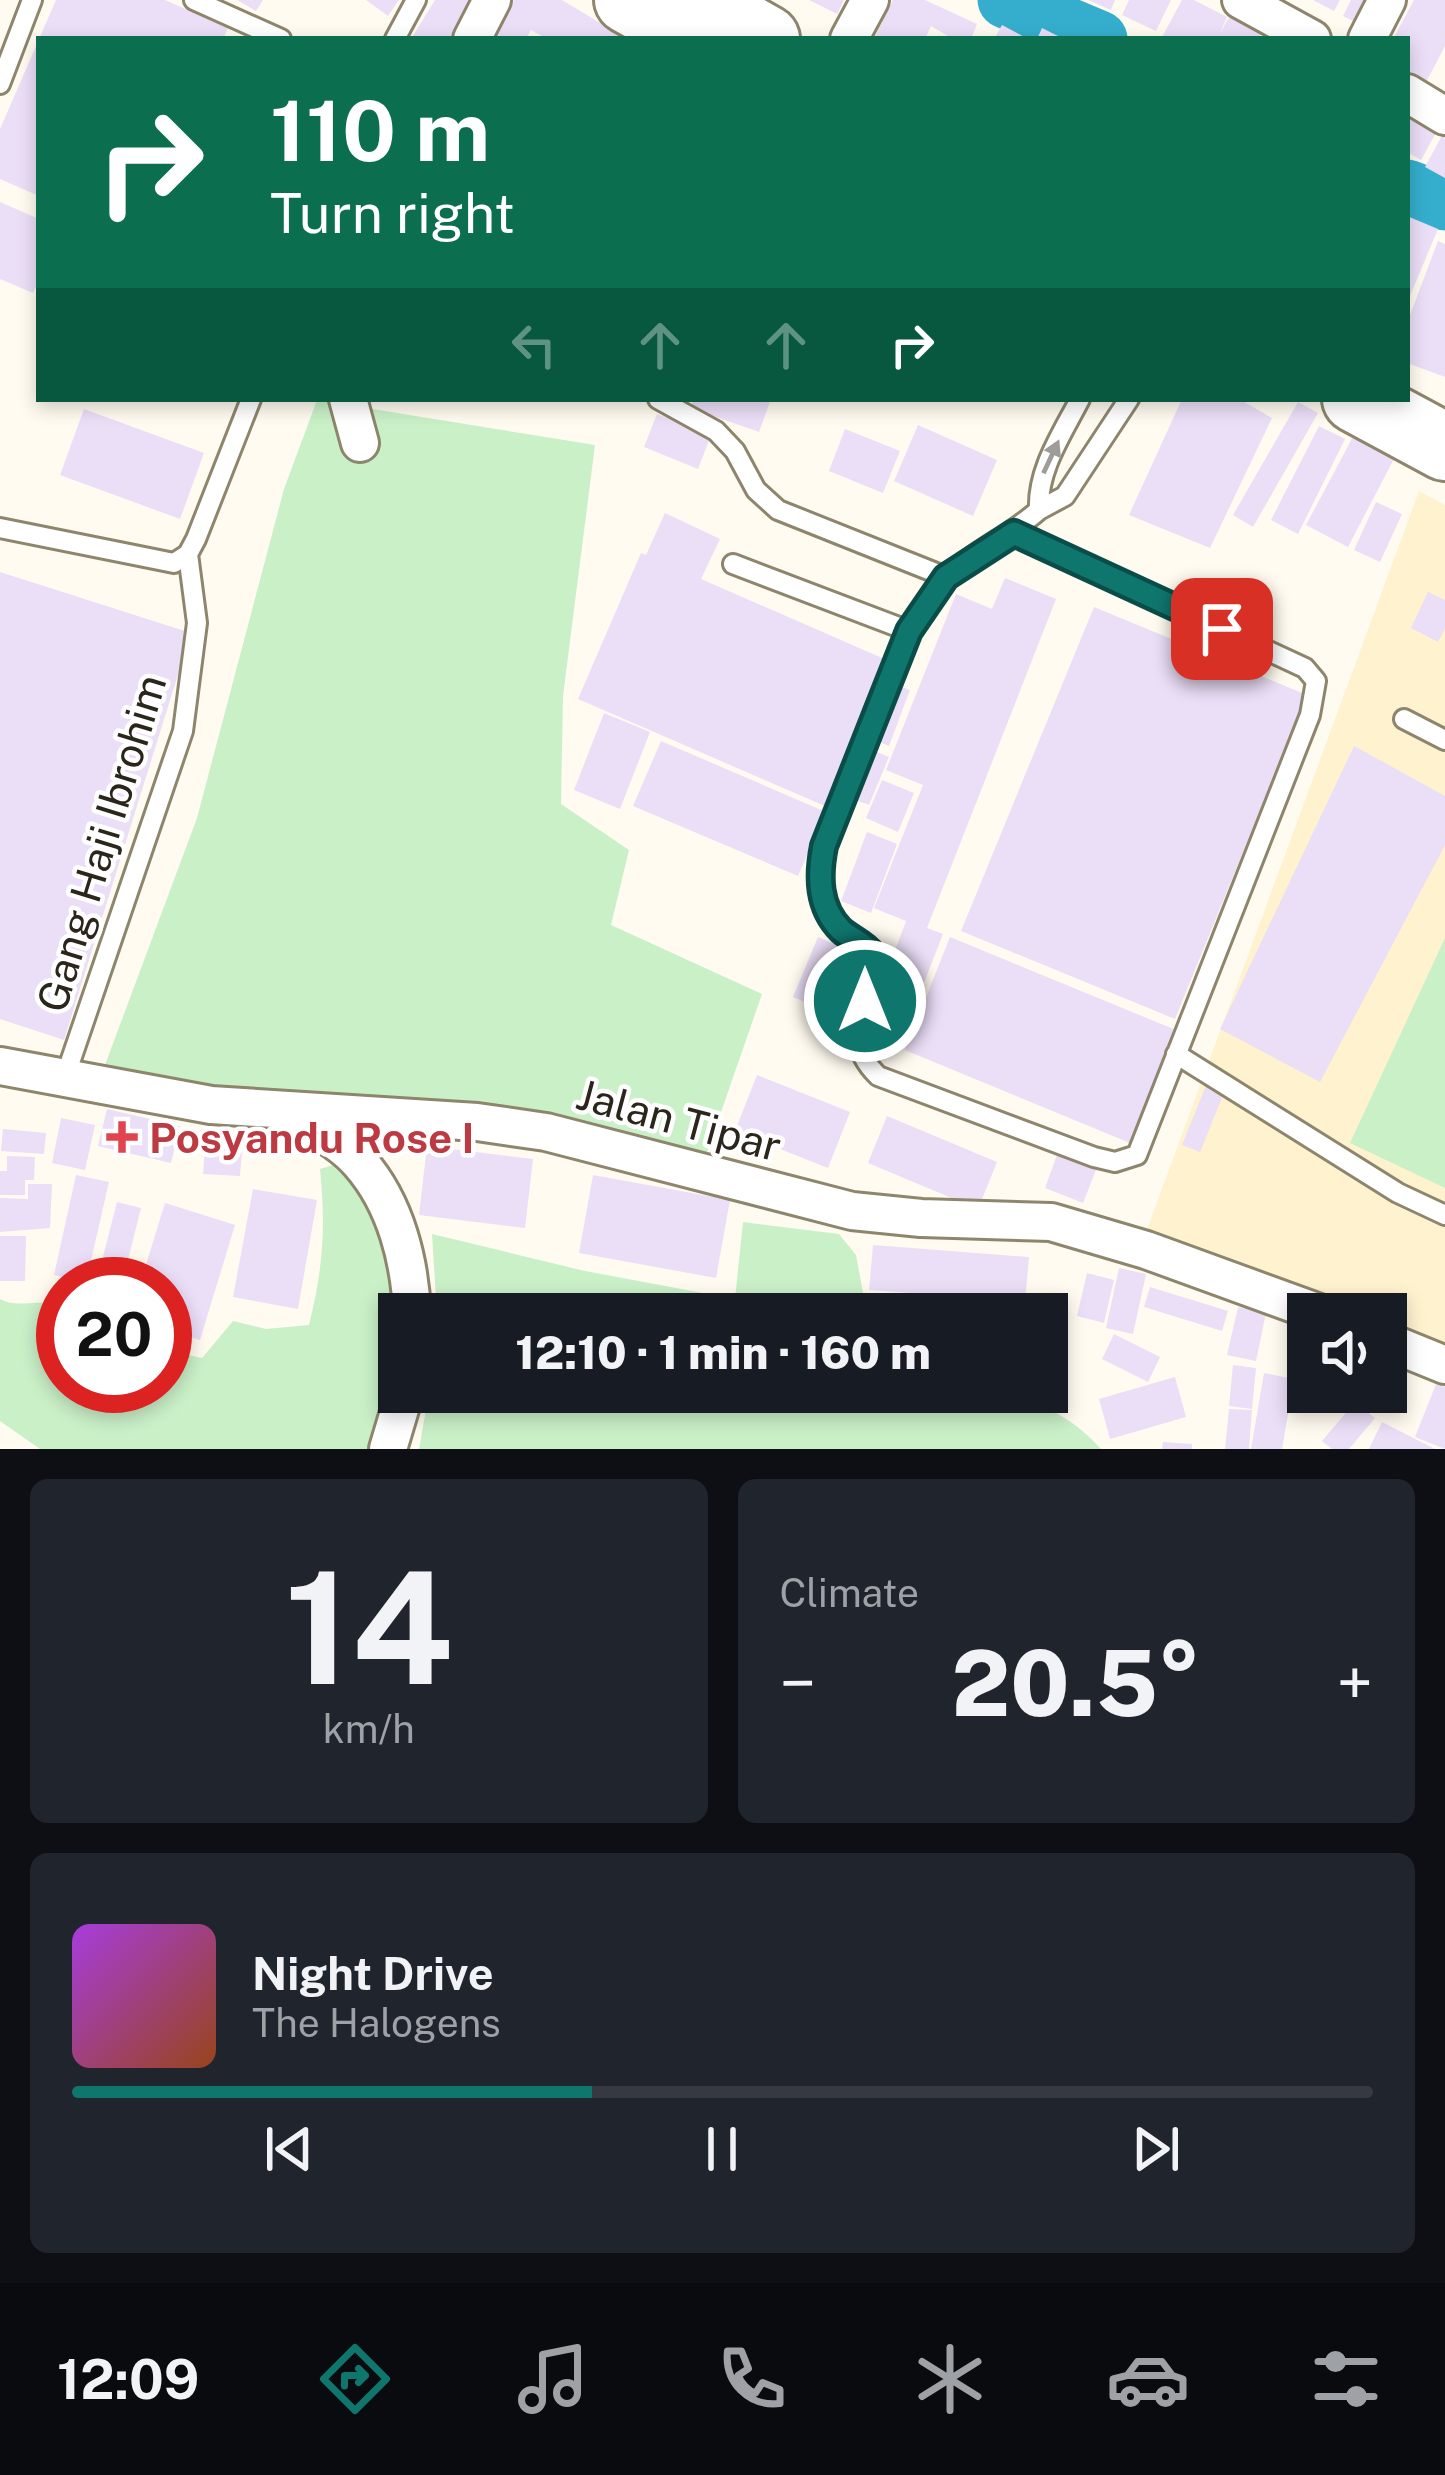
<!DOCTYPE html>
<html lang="en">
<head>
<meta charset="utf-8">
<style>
  :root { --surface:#171b24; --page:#20242c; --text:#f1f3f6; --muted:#9ea1a6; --line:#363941; --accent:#0f766e }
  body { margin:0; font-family:"Public Sans",sans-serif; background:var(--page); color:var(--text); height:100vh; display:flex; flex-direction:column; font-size:45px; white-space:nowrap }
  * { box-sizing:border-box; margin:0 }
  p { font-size:39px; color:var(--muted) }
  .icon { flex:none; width:66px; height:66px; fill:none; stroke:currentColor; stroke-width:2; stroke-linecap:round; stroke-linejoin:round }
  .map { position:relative; height:1449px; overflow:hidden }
  .details { display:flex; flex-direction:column; gap:30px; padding:30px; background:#0d0f14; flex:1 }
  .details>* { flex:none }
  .top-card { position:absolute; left:36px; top:36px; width:1374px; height:366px; border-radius:0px; box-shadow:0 6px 18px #0003; background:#0b6e4f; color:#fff; overflow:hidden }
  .fabs { position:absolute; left:1287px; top:1293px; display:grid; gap:24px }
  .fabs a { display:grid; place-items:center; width:120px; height:120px; border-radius:0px; background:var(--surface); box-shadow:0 6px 18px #0003; font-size:60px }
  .speed { position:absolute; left:36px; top:1257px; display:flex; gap:24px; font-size:60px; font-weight:700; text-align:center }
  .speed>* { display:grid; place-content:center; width:156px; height:156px; border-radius:50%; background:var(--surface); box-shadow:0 6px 18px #0003; line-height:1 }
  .speed .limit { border:18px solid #d22; background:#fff; color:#111 }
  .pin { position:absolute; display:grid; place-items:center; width:102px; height:102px; color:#fff; margin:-51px; border-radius:24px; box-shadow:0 6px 18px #0006 }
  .me { position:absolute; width:132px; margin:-66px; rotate:0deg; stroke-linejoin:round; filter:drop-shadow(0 0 9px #0008) }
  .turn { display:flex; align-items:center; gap:42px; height:252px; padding:0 36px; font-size:54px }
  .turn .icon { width:156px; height:156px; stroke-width:2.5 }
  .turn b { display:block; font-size:84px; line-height:102px }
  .lanes { display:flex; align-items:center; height:114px; padding:0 36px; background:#0003; justify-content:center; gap:60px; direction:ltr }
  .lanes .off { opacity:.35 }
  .big { font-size:90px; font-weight:800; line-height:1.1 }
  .details .card { flex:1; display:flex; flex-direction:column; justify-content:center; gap:18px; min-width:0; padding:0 42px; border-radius:18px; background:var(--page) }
  .details .dial { align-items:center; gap:0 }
  .dial b { font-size:156px; line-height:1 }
  .song { display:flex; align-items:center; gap:36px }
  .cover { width:144px; height:144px; border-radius:18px; background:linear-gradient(135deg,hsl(280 70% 55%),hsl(20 70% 35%)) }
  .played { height:12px; border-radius:6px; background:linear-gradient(90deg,var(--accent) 40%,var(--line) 40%) }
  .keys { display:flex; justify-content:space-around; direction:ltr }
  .heat { display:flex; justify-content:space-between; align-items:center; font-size:66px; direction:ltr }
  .details .tiles { flex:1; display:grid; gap:30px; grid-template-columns:1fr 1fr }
  .card:last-child { grid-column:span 2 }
  .trip { position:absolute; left:378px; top:1293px; width:690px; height:120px; border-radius:0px; background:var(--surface); box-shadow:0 6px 18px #0003; font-weight:800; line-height:120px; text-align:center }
  .tabs { display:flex; height:192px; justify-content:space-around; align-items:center; background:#090b0e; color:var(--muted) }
  .tabs .icon { width:84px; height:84px }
  .tabs .current { color:var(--accent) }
  .tabs b { font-size:54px; color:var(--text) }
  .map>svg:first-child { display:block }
  .built { fill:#fef2cf }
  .green { fill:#caf0c8 }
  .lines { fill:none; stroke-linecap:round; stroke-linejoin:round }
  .river { stroke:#35aecd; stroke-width:57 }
  .building { fill:#ebdef7 }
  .lane-casing { stroke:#8d856c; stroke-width:24 }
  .street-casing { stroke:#8d856c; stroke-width:42 }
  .highway-casing { stroke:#8d856c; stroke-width:72 }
  .lane { stroke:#fff; stroke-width:18 }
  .street { stroke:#fff; stroke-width:36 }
  .highway { stroke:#fff; stroke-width:66 }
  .oneway { fill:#9f9d99 }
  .route-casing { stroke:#0a4d48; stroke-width:30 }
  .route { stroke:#0f766e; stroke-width:21 }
  .health-dot { fill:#e0444e; stroke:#fff; stroke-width:4.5 }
  .labels { text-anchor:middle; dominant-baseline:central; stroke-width:9; stroke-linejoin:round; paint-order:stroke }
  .street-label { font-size:42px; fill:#2a261c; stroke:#fff }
  .health-label { font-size:42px; font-weight:bold; fill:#be3a42; stroke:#fff; text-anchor:start }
</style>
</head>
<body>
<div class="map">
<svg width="1445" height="1449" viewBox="0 0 1445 1449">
  <rect width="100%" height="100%" fill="#fffbf0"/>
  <!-- built -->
  <path class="built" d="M1419,491L1445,505V1361L1386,1335V1314H1339L1142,1243Z"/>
  <!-- green -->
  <path class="green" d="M317,400L595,445L563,696L561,804L629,850L611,925L762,994L702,1167L99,1081L197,818L284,489Z
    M1445,938V1188L1350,1143Z
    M343,1162C400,1202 404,1311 399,1377C397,1401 388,1426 383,1449H40L0,1421V1299C20,1310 40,1296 63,1308V1386H165V1350L202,1358L233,1321L266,1329L309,1325C323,1269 326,1227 320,1169Z
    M743,1222L839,1234L856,1255L867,1314H437L432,1234L585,1271L735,1299Z
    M429,1392H1012C1046,1406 1077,1421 1101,1449H419Z"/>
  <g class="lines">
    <!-- river -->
    <path class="river" d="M1006,0L1099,39
      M1407,188L1445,202"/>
  </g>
  <!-- building -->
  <path class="building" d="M56,0H165L228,28L223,39H39V196L0,179V129Z
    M237,0H263L256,11Z
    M366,0H399L388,16Z
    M435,0H480L456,39H411Z
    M514,0H562L627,39H547L531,30L526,39H502L494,34Z
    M809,0H844L837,14Z
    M893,0H925L977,24L971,39H953L931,26L925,39H874Z
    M1088,0H1115L1111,10Z
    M1129,0H1171L1156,31L1122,15Z
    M1182,0H1194L1227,17L1219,35L1229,17L1261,34L1258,39H1161Z
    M1313,0H1340L1334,11Z
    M1351,0H1383L1369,29L1343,16Z
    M1414,0H1445V46L1423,88L1407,80V39H1393Z
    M1002,25L1028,39H994Z
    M1042,28L1064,39H1037Z
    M1407,112L1442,122L1421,160L1407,152Z
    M1445,130V178L1425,167Z
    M0,202L39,219V280L33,293L0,279Z
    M1407,216L1438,229L1407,303Z
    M1438,241L1445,244V377L1407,363V323Z
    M694,399H771L759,432L691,408Z
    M1182,399H1239L1272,418L1210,548L1129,515Z
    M1298,402L1318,413L1253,527L1233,515Z
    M84,409L204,453L180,519L60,475Z
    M657,414L711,435L698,469L644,447Z
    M918,425L997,460L973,516L894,481Z
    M1319,426L1345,439L1298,534L1271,520Z
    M845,429L900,451L883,493L829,471Z
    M1355,433L1396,455L1348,547L1306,525Z
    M1376,502L1402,514L1380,562L1354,550Z
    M665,513L720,539L701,579L889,661L827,807L578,699L641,553L646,555Z
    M0,572L191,633L64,1040L0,1019Z
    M1005,578L1056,599L927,928L943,934L902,1039L867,1026L906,921L874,908L923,785L886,770L956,594L992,609Z
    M1428,592L1445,600V628L1438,642L1411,628Z
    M1094,607L1307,695L1175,1019L961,931Z
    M891,683L910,690L889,746L870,738Z
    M604,713L650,732L620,809L574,790Z
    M661,741L826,812L798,876L633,806Z
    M1354,746L1445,796V845L1320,1082L1220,1029Z
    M868,748L889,757L869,805L848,797Z
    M882,780L914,793L898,832L866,818Z
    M867,832L897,844L871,913L841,901Z
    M818,937L862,955L838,1016L793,997Z
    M950,937L1176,1030L1130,1143L905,1050Z
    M757,1075L850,1112L828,1168L735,1131Z
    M1207,1083L1225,1090L1200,1152L1182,1145Z
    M107,1109L180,1126L171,1163L98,1146Z
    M887,1116L997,1162L978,1209L868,1163Z
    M61,1118L95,1125L85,1170L52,1163Z
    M3,1129L46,1133L44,1154L1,1151Z
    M206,1135L243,1138L240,1176L203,1174Z
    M427,1146L533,1159L525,1228L419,1215Z
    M1057,1155L1096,1170L1083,1203L1045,1188Z
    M7,1156L35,1157L34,1180H25V1195H0V1171H7Z
    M76,1175L109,1182L86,1282L54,1275Z
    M593,1175L730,1200L716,1278L579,1253Z
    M28,1184H52L50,1228L0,1232V1198L28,1199Z
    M253,1189L317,1200L298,1309L233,1297Z
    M117,1202L141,1208L122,1284H96Z
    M165,1203L235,1225L200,1340L165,1330V1284H140Z
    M0,1236H26L25,1281H0Z
    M873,1245L1029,1257L1025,1301L869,1290Z
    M1119,1268L1146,1274L1133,1334L1106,1328Z
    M1087,1273L1114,1280L1104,1323L1077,1316Z
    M1150,1287L1228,1311L1222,1331L1144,1307Z
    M901,1305L948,1311V1314H900Z
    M1238,1307L1266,1313L1256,1361L1227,1355Z
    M1047,1324L1058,1326L1052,1378H1047Z
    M1114,1334L1160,1357L1148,1382L1102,1359Z
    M1233,1365L1256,1368L1252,1409L1229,1406Z
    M1264,1373L1294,1379L1282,1449H1251Z
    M1175,1377L1186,1417L1110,1439L1099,1399Z
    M1436,1384L1445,1387V1449L1415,1437Z
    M1355,1402L1375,1418L1349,1449H1332L1322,1441Z
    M1229,1409L1252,1410L1249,1449H1225Z
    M1382,1422L1435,1449H1369Z
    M1163,1442L1192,1444V1449H1162Z"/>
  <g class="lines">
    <!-- lane casing -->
    <g class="lane-casing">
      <path id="lane" d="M194,0L281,39
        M395,39L416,0
        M0,84L32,0
        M658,399L716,431L735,451L756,490L778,510L946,577
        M1080,399C1062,434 1037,470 1039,510L1065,496L1129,399
        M0,528L174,563L188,554L196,539L251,399
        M1014,533L1305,668L1316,681L1310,715L1137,1155L1115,1162L1094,1157L878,1076C834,1033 879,1002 872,954C863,943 851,939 841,930C818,907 818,875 824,846C851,779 899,620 948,575C976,550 1011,535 1039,510
        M733,564L909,631
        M1404,719L1445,740
        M1176,1054L1398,1193L1445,1215
        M64,1080L183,731L197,623L188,554"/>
    </g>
    <!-- street casing -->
    <g class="street-casing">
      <path id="street" d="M1241,0L1312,39
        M472,39L492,0
        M849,39L870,0
        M1367,39L1387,0
        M1407,93L1445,116
        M348,399L360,443
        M0,1066L211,1105L477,1122L546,1132L852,1211L921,1218L1051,1222L1146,1250L1322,1314
        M291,1113C314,1128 342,1142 360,1163C396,1204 410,1262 412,1314
        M1386,1341L1445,1365
        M388,1449L405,1392"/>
    </g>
    <!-- highway casing -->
    <g class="highway-casing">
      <path id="highway" d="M628,0L698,39
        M698,0L766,39
        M1356,399L1445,447"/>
    </g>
    <!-- lane -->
    <use href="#lane" class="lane"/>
    <!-- street -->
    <use href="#street" class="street"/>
    <!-- highway -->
    <use href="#highway" class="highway"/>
  </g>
  <!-- one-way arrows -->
  <defs><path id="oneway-solid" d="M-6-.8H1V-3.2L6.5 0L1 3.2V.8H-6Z" transform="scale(3)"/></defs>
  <use class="oneway" href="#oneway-solid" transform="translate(1051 457) rotate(-65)"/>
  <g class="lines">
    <!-- route casing -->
    <g class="route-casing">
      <path id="route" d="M865,1001L873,974L872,954C864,943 851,939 841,930C818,907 818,876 824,846L909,631L946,577L1014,533L1222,629"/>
    </g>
    <!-- route -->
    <use href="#route" class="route"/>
  </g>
  <!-- markers -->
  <path class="health-dot" d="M116 1119h12v12h12v12h-12v12h-12v-12h-12v-12h12z"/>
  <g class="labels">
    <!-- street labels -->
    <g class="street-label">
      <text transform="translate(101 843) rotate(-73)">Gang Haji Ibrohim</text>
      <text transform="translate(679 1120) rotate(15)">Jalan Tipar</text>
    </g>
    <!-- health labels -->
    <g class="health-label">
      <text x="149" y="1137">Posyandu Rose I</text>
    </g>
  </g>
</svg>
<div class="fabs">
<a><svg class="icon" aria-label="sound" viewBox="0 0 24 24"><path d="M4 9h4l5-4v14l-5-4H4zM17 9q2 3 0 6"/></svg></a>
</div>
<div class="speed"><div class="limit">20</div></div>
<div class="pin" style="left:1222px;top:629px;background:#d93025"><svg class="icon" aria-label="arrive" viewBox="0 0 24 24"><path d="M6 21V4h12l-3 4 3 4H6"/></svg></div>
<svg class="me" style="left:865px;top:1001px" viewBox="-20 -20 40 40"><circle r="17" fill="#0f766e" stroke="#fff" stroke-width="3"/><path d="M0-11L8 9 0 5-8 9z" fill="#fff"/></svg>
<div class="trip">12:10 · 1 min · 160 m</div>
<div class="top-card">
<div class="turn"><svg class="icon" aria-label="right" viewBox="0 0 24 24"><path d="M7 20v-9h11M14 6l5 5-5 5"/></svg><div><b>110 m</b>Turn right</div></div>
<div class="lanes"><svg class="icon off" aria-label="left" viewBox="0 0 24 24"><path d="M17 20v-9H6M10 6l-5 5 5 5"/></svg><svg class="icon off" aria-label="ahead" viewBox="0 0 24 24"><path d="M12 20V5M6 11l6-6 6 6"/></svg><svg class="icon off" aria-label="ahead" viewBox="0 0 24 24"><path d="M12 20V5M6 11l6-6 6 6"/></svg><svg class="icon" aria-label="right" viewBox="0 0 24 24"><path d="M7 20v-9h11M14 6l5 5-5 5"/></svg></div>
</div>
</div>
<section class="details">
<div class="tiles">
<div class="card dial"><b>14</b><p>km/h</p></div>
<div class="card"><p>Climate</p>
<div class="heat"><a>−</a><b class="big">20.5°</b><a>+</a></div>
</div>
<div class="card">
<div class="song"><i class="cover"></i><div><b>Night Drive</b><p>The Halogens</p></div></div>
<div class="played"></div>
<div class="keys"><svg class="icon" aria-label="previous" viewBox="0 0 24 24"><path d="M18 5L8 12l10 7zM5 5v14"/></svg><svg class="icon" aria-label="pause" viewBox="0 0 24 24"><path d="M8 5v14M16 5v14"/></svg><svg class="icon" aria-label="next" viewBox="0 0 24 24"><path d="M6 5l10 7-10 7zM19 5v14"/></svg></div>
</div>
</div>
</section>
<nav class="tabs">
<b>12:09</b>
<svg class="icon current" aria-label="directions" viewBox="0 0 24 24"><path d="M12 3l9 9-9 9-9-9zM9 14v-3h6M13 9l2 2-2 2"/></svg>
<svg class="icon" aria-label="music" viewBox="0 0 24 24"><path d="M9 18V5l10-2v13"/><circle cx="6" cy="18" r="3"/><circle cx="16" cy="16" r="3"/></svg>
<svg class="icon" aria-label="phone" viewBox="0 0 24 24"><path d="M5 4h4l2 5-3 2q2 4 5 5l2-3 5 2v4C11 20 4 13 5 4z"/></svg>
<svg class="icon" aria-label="climate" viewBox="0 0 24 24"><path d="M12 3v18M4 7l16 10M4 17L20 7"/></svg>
<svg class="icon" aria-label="car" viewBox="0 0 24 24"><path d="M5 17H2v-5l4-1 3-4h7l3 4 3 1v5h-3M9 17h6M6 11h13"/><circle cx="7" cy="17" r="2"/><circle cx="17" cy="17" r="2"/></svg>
<svg class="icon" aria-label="filters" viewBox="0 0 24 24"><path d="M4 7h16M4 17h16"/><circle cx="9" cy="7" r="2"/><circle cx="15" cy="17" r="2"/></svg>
</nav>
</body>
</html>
